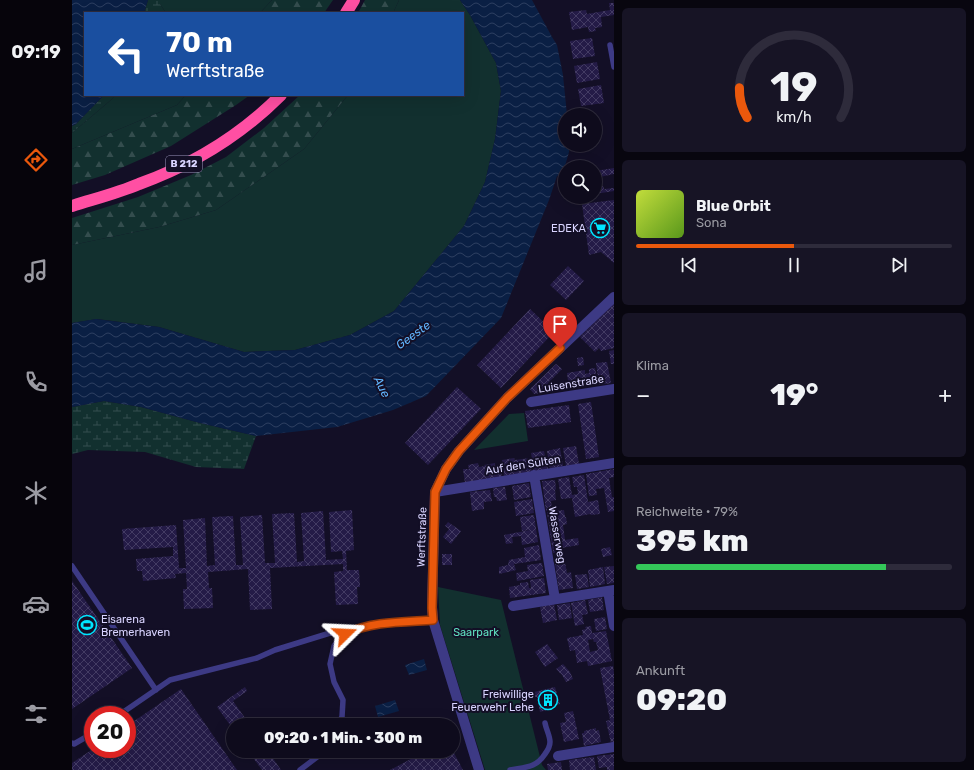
<!DOCTYPE html>
<html lang="de">
<head>
<meta charset="utf-8">
<style>
  :root { --surface:#0e0b1c; --page:#171425; --text:#f1f3f6; --muted:#9b9ba3; --line:#2e2b3b; --accent:#ea580c }
  body { margin:0; font-family:Rubik,sans-serif; background:var(--page); color:var(--text); height:100vh; display:flex; flex-direction:column; font-size:15px; white-space:nowrap }
  * { box-sizing:border-box; margin:0 }
  p { font-size:13px; color:var(--muted) }
  .icon { flex:none; width:22px; height:22px; fill:none; stroke:currentColor; stroke-width:2; stroke-linecap:round; stroke-linejoin:round }
  .map { position:relative; flex:1; overflow:hidden }
  .panel { display:flex; flex-direction:column; gap:8px; padding:8px; background:#08060f; width:360px }
  .panel>* { flex:none }
  .banner { position:absolute; left:12px; top:12px; width:380px; height:84px; border-radius:0px; box-shadow:0 4px 16px #0002,0 0 0 1px var(--line); background:#1a4fa0; color:#fff; overflow:hidden }
  .buttons { position:absolute; left:486px; top:108px; display:grid; gap:8px }
  .buttons a { display:grid; place-items:center; width:44px; height:44px; border-radius:50%; background:var(--surface); box-shadow:0 4px 16px #0002,0 0 0 1px var(--line); font-size:20px }
  .speed { position:absolute; left:12px; top:706px; display:flex; gap:8px; font-size:20px; font-weight:700; text-align:center }
  .speed>* { display:grid; place-content:center; width:52px; height:52px; border-radius:50%; background:var(--surface); box-shadow:0 4px 16px #0002,0 0 0 1px var(--line); line-height:1 }
  .speed .limit { border:6px solid #d22; background:#fff; color:#111 }
  .pin { position:absolute; display:grid; place-items:center; width:34px; height:34px; color:#fff; margin:-41px -17px; border-radius:50% 50% 50% 0; rotate:-45deg; box-shadow:0 0 4px #0007 }
  .pin .icon { rotate:45deg }
  .me { position:absolute; width:44px; margin:-22px; rotate:69deg; stroke-linejoin:round; filter:drop-shadow(0 0 3px #0008) }
  .turn { display:flex; align-items:center; gap:14px; height:84px; padding:0 16px; font-size:18px }
  .turn .icon { width:52px; height:52px; stroke-width:2.5 }
  .turn b { display:block; font-size:28px; line-height:34px }
  .big { font-size:30px; font-weight:800; line-height:1.1 }
  .panel .widget { flex:1; display:flex; flex-direction:column; justify-content:center; gap:6px; min-width:0; padding:0 14px; border-radius:6px; background:var(--page) }
  .panel .dial { align-items:center; gap:0 }
  .dial svg { height:104px; overflow:visible; fill:none; stroke:var(--line); stroke-width:7; stroke-linecap:round; text-anchor:middle }
  .dial text { fill:var(--text); stroke:none }
  .song { display:flex; align-items:center; gap:12px }
  .cover { width:48px; height:48px; border-radius:6px; background:linear-gradient(135deg,hsl(70 70% 55%),hsl(90 70% 35%)) }
  .played { height:4px; border-radius:2px; background:linear-gradient(90deg,var(--accent) 50%,var(--line) 50%) }
  .keys { display:flex; justify-content:space-around; direction:ltr }
  .heat { display:flex; justify-content:space-between; align-items:center; font-size:22px; direction:ltr }
  .charge { height:6px; border-radius:3px; background:linear-gradient(90deg,#34c759 79%,var(--line) 0) }
  .trip { position:absolute; left:154px; top:718px; width:234px; height:40px; border-radius:20px; background:var(--surface); box-shadow:0 4px 16px #0002,0 0 0 1px var(--line); font-weight:800; line-height:40px; text-align:center }
  main { display:flex; flex:1; min-height:0 }
  .dock { display:flex; flex-direction:column; width:72px; justify-content:space-around; align-items:center; background:#06040b; color:var(--muted) }
  .dock .icon { width:28px; height:28px }
  .dock .selected { color:var(--accent) }
  .dock b { font-size:18px; color:var(--text) }
  .map>svg:first-child { display:block }
  .green { fill:#12302f }
  .forest { fill:url(#forest-firs) }
  .wetland { fill:url(#wetland-marsh) }
  .water { fill:url(#water-waves) }
  .building { fill:url(#building-cross-hatch); fill-rule:evenodd }
  .lines { fill:none; stroke-linecap:round; stroke-linejoin:round }
  .lane { stroke:#3d3a85; stroke-width:5.5 }
  .street { stroke:#3d3a85; stroke-width:10 }
  .highway { stroke:#ff4fa3; stroke-width:12 }
  .route-casing { stroke:#983908; stroke-width:10 }
  .route { stroke:#ea580c; stroke-width:7 }
  .labels { text-anchor:middle; dominant-baseline:central; stroke-width:4; stroke-linejoin:round; paint-order:stroke }
  .shield { fill:#130f26; stroke:#9e99be; stroke-width:1 }
  .shield-label { font-size:10px; font-weight:bold; fill:#d9d4ff }
  .poi-label { font-size:11px; fill:#d9d4ff; stroke:#130f26; text-anchor:end }
  .street-label { font-size:11px; fill:#d9d4ff; stroke:#130f26 }
  .park-label { font-size:11px; fill:#5fe0c0; stroke:#130f26 }
  .water-label { font-size:12px; font-style:italic; fill:#62b6ff; stroke:#130f26 }
</style>
</head>
<body>
<main>
<nav class="dock">
<b>09:19</b>
<svg class="icon selected" aria-label="directions" viewBox="0 0 24 24"><path d="M12 3l9 9-9 9-9-9zM9 14v-3h6M13 9l2 2-2 2"/></svg>
<svg class="icon" aria-label="music" viewBox="0 0 24 24"><path d="M9 18V5l10-2v13"/><circle cx="6" cy="18" r="3"/><circle cx="16" cy="16" r="3"/></svg>
<svg class="icon" aria-label="phone" viewBox="0 0 24 24"><path d="M5 4h4l2 5-3 2q2 4 5 5l2-3 5 2v4C11 20 4 13 5 4z"/></svg>
<svg class="icon" aria-label="climate" viewBox="0 0 24 24"><path d="M12 3v18M4 7l16 10M4 17L20 7"/></svg>
<svg class="icon" aria-label="car" viewBox="0 0 24 24"><path d="M5 17H2v-5l4-1 3-4h7l3 4 3 1v5h-3M9 17h6M6 11h13"/><circle cx="7" cy="17" r="2"/><circle cx="17" cy="17" r="2"/></svg>
<svg class="icon" aria-label="filters" viewBox="0 0 24 24"><path d="M4 7h16M4 17h16"/><circle cx="9" cy="7" r="2"/><circle cx="15" cy="17" r="2"/></svg>
</nav>
<div class="map">
<svg width="542" height="770" viewBox="0 0 542 770">
  <defs>
    <pattern id="forest-firs" width="22" height="20" patternUnits="userSpaceOnUse"><rect width="22" height="20" fill="#12302f"/><path d="M5 1l3.5 6h-7zM16 11l3.5 6h-7z" fill="#344d4e"/></pattern>
    <pattern id="wetland-marsh" width="20" height="14" patternUnits="userSpaceOnUse"><rect width="20" height="14" fill="#12302f"/><path d="M1 5h8M5 5V1M11 12h8M15 12V8" fill="none" stroke="#344d4e"/></pattern>
    <pattern id="water-waves" width="16" height="10" patternUnits="userSpaceOnUse"><rect width="16" height="10" fill="#0a1f44"/><path d="M0 5q4-4 8 0t8 0" fill="none" stroke="#2d3f60"/></pattern>
    <pattern id="building-cross-hatch" width="8" height="8" patternUnits="userSpaceOnUse"><rect width="8" height="8" fill="#241b47"/><path d="M0 0l8 8M0 8l8-8" fill="none" stroke="#433b63"/></pattern>
  </defs>
  <rect width="100%" height="100%" fill="#130f26"/>
  <!-- green -->
  <path class="green" d="M88,0H200L188,13H94L88,4Z
    M327,0H388L398,15L424,63L429,91L423,139L413,182L392,226L322,311L278,335L223,350L172,352L87,327L25,319L0,323V245L87,227L144,210L232,149L276,95H391V13H321Z
    M43,95H114L105,105L0,149V133L40,99Z
    M452,413L456,441L402,450L437,414Z
    M366,587L429,600L470,765L474,770H413L368,625Z"/>
  <!-- forest -->
  <path class="forest" d="M200,0H261L252,13H188Z
    M293,0H327L321,13H286Z
    M114,95H178L164,105L99,146L33,175L0,185V149L105,105Z
    M228,95H276L232,149L144,210L87,227L0,245V218L66,197L119,175L154,157L192,128Z"/>
  <!-- wetland -->
  <path class="wetland" d="M76,0H88V4L94,13H72Z
    M32,95H43L40,99L0,133V126L4,124Z
    M32,401L69,407L128,423L184,436L172,469L124,467L73,452L16,450L0,454V407Z"/>
  <!-- water -->
  <path class="water" d="M0,0H76L72,13H13V95H32L4,124L0,126Z
    M388,0H460L480,37L485,45L491,75L495,115H493V145H497V152L493,166L490,168L489,175L485,176L477,200L429,318L354,396L321,410L265,427L184,436L128,423L69,407L32,401L0,407V323L24,319L87,327L172,352L223,350L278,335L322,311L392,226L413,182L423,139L429,91L424,63L398,15Z
    M352,659L355,670L337,675L333,665Z
    M323,700L327,711L306,717L303,706Z"/>
  <!-- building -->
  <path class="building" d="M537,3H542V15L529,17L530,27L523,28L524,31L517,32L516,27L500,30L497,12L514,10L515,14L538,10Z
    M520,38L523,56L501,59L498,41Z
    M525,62L528,79L505,83L502,66Z
    M529,85L532,103L509,106L506,89Z
    M542,168V174L523,178V171Z
    M531,186L532,189L542,188V191L523,194V187Z
    M542,200V263L529,252L517,255L510,204Z
    M496,266L512,281L494,300L478,285Z
    M542,303V348L529,351L527,348L523,352L508,337Z
    M458,309L482,332L429,388L405,365Z
    M542,350V364H539L537,351Z
    M511,357L512,365L506,366L505,358Z
    M535,362L539,383L527,385L524,363Z
    M484,364L490,369L476,383L483,391L462,394L458,389Z
    M523,368L526,384L497,389L495,373L513,370V374L517,373V369Z
    M494,381L495,389H491L490,382Z
    M385,387L409,409L356,465L333,443Z
    M519,402L527,457L514,459L506,404Z
    M497,405L499,422L456,428L453,411Z
    M504,446L507,464L494,466L491,448Z
    M488,448L491,466L478,469L475,451Z
    M472,451L476,469L462,472L459,453Z
    M442,458L443,460L458,458L460,472L432,476L430,460Z
    M406,463L407,467L413,466L412,465L423,463V466L428,465L430,478L393,483L391,469H397L396,465Z
    M542,469V477L537,478L540,497H542V511L536,512L532,488L524,489L525,495L517,496L514,474Z
    M512,475L516,502L526,500L528,514L519,515L518,514L503,517L500,498L489,499L486,479L497,477L500,495L506,494L505,487H502L500,477Z
    M483,480L484,489L483,490L484,500L479,501L480,510L474,511L470,481Z
    M457,483L459,497L442,500L440,486Z
    M433,487L435,500L425,501L424,497H422L421,488Z
    M418,490L420,501L412,502V509L400,511L398,492Z
    M460,499L462,513L444,516L442,502Z
    M280,510L282,550L274,551L275,570H287L288,587H285L286,604L264,605L262,572L271,571V564L198,568L200,609L178,610L176,569L136,572L137,588H140L141,608L112,609L111,589H115L114,573L103,574L104,578L71,581L70,571H65L64,559L101,556V547L52,550L50,529L104,525L107,568H114L111,520L133,518L135,566L143,565L140,517L161,516L164,565H171L168,517L190,515L193,563H203L200,514L222,513L225,562L232,561L229,513L251,511L254,560L271,559L270,551L259,552L257,512Z
    M492,510L493,517H494L495,524L491,525L493,540L506,538L507,545L489,548L490,552L481,553L475,512Z
    M462,515L466,542L450,545L449,536L440,537L441,543L434,544L432,535L458,530L450,531L448,517Z
    M376,522L389,531L379,544L371,537L377,529L373,526Z
    M467,545L469,560L442,564L444,570L427,574V567L436,565L437,560L453,557L452,548Z
    M538,547L540,555L531,557L529,549Z
    M370,554H380V565H370Z
    M492,557L495,573L499,572L501,588L487,590L482,558Z
    M470,563L472,576L445,581L444,573L456,571L455,565Z
    M542,566V583L535,584L532,567Z
    M531,567L533,584L518,587L516,570Z
    M515,574L517,587L505,589L503,575Z
    M472,578L474,593L438,598L437,587L448,585V583L456,582L457,588H459L458,580Z
    M0,581L60,668L0,709Z
    M530,597L532,610L518,612L516,600Z
    M513,600L516,614L510,615L512,624L503,626L499,603Z
    M498,603L500,618L487,620L485,605Z
    M482,604L485,620L471,623L468,607Z
    M533,617L535,629L524,631L522,619Z
    M519,626L520,633L534,631L540,661L516,666L515,661L505,663L503,650L498,651L495,638L511,635L510,630L514,629L513,627ZM521,639L522,642H524L526,650L518,652L516,640Z
    M475,644L486,658L473,667L463,652Z
    M491,664L498,672L501,679L494,682L490,675L484,669Z
    M541,666L542,673V743H539L534,721L538,720L528,668Z
    M173,687L175,691L161,701L178,725H161V729L145,707Z
    M483,687L488,704L474,708L475,710L468,712L465,697H463L462,692Z
    M109,689L165,770H0V763L21,749H55V726Z
    M501,711L507,739L492,742L488,723L494,722L492,713Z
    M524,728V731L527,730L529,742L512,746L510,733H512V731Z
    M176,751H196L209,770H190Z
    M354,751H381L391,770H318Z
    M542,754V770H535V767L527,768L525,756Z
    M522,757L524,770H498L497,760Z
    M489,762L490,770H476L475,764Z"/>
  <g class="lines">
    <!-- lane -->
    <path class="lane" d="M538,45L542,67
      M0,566L84,690
      M47,715L98,680L185,658L203,650L258,633L273,634
      M265,725L270,717L271,700L262,682L258,664L262,646L266,640L273,634L283,629L295,626L318,623L361,620
      M0,743L2,744L21,733
      M228,770L249,754L251,751
      M438,770C454,767 464,768 473,754C476,750 478,746 478,742C478,736 474,729 473,723"/>
    <!-- street -->
    <path class="street" d="M459,402L542,389
      M462,475L483,599
      M363,492L542,463
      M536,591L542,626
      M441,606L542,590
      M486,756L542,747
      M407,770L361,620L360,607L363,492L374,469L387,451L435,398L542,297"/>
    <!-- highway -->
    <path class="highway" d="M274,13L282,0
      M0,206C22,199 46,193 67,184C120,165 170,134 209,95"/>
  </g>
  <g class="lines">
    <!-- route casing -->
    <g class="route-casing">
      <path id="route" d="M273,634C300,621 332,622 361,620L360,608L363,492L374,469L387,451L435,398L488,348"/>
    </g>
    <!-- route -->
    <use href="#route" class="route"/>
  </g>
  <!-- icons -->
  <defs>
    <g id="supermarket-ring" transform="scale(1)"><circle r="9.5" fill="#130f26" stroke="#00e5ff" stroke-width="1.5"/><path d="M-6-5.5h2.5l.6 2H6L4.5 2H-2.5L-4.4-4H-6ZM-1.5 3.2a1.3 1.3 0 1 0 .1 0ZM3 3.2a1.3 1.3 0 1 0 .1 0Z" fill="#00e5ff"/></g>
    <g id="stadium-ring" transform="scale(1)"><circle r="9.5" fill="#130f26" stroke="#00e5ff" stroke-width="1.5"/><path d="M0-5a6.5 5 0 1 0 0 10a6.5 5 0 1 0 0-10ZM-3.5-1.8h7v3.6h-7Z" fill="#00e5ff"/></g>
    <g id="building-ring" transform="scale(1)"><circle r="9.5" fill="#130f26" stroke="#00e5ff" stroke-width="1.5"/><path d="M-4-6H4V6H1V3H-1V6H-4ZM-2.5-4.3h1.7v1.8h-1.7ZM.8-4.3h1.7v1.8H.8ZM-2.5-1h1.7V.8h-1.7ZM.8-1h1.7V.8H.8Z" fill="#00e5ff"/></g>
  </defs>
  <g fill-rule="evenodd">
    <use href="#supermarket-ring" x="528" y="228"/>
    <use href="#stadium-ring" x="15" y="625"/>
    <use href="#building-ring" x="476" y="700"/>
  </g>
  <g class="labels">
    <!-- shield labels -->
    <rect class="shield" x="94" y="156" width="36" height="16" rx="3"/>
    <g class="shield-label">
      <text x="112" y="164">B 212</text>
    </g>
    <!-- poi labels -->
    <g class="poi-label">
      <text x="514" y="228">EDEKA</text>
      <text x="29" y="619" text-anchor="start">Eisarena<tspan x="29" dy="13">Bremerhaven</tspan></text>
      <text x="462" y="694">Freiwillige<tspan x="462" dy="13">Feuerwehr Lehe</tspan></text>
    </g>
    <!-- street labels -->
    <g class="street-label">
      <text transform="translate(499 384) rotate(-9)">Luisenstraße</text>
      <text transform="translate(451 465) rotate(-9)">Auf den Sülten</text>
      <text transform="translate(485 535) rotate(80)">Wasserweg</text>
      <text transform="translate(350 537) rotate(-88)">Werftstraße</text>
    </g>
    <!-- park labels -->
    <g class="park-label">
      <text x="404" y="632">Saarpark</text>
    </g>
    <!-- water labels -->
    <g class="water-label">
      <text transform="translate(341 335) rotate(-36)">Geeste</text>
      <text transform="translate(310 387) rotate(64)">Aue</text>
    </g>
  </g>
</svg>
<div class="buttons">
<a><svg class="icon" aria-label="sound" viewBox="0 0 24 24"><path d="M4 9h4l5-4v14l-5-4H4zM17 9q2 3 0 6"/></svg></a>
<a><svg class="icon" aria-label="search" viewBox="0 0 24 24"><circle cx="10" cy="10" r="6"/><path d="M15 15l6 6"/></svg></a>
</div>
<div class="speed"><div class="limit">20</div></div>
<div class="pin" style="left:488px;top:348px;background:#d93025"><svg class="icon" aria-label="arrive" viewBox="0 0 24 24"><path d="M6 21V4h12l-3 4 3 4H6"/></svg></div>
<svg class="me" style="left:273px;top:634px" viewBox="-20 -20 40 40"><path d="M0-17L14 15 0 8-14 15z" fill="#ea580c" stroke="#fff" stroke-width="4"/></svg>
<div class="trip">09:20 · 1 Min. · 300 m</div>
<div class="banner">
<div class="turn"><svg class="icon" aria-label="left" viewBox="0 0 24 24"><path d="M17 20v-9H6M10 6l-5 5 5 5"/></svg><div><b>70 m</b>Werftstraße</div></div>
</div>
</div>
<section class="panel">
<div class="widget dial"><svg viewBox="0 0 100 80">
<path d="M14 69A42 42 0 1 1 86 69"/>
<path d="M14 69A42 42 0 0 1 8 46" stroke="#ea580c"/>
<text x="50" y="56" font-size="32" font-weight="700">19</text>
<text x="50" y="72" font-size="11">km/h</text>
</svg></div>
<div class="widget">
<div class="song"><i class="cover"></i><div><b>Blue Orbit</b><p>Sona</p></div></div>
<div class="played"></div>
<div class="keys"><svg class="icon" aria-label="previous" viewBox="0 0 24 24"><path d="M18 5L8 12l10 7zM5 5v14"/></svg><svg class="icon" aria-label="pause" viewBox="0 0 24 24"><path d="M8 5v14M16 5v14"/></svg><svg class="icon" aria-label="next" viewBox="0 0 24 24"><path d="M6 5l10 7-10 7zM19 5v14"/></svg></div>
</div>
<div class="widget"><p>Klima</p>
<div class="heat"><a>−</a><b class="big">19°</b><a>+</a></div>
</div>
<div class="widget"><p>Reichweite · 79%</p><b class="big">395 km</b><div class="charge"></div></div>
<div class="widget"><p>Ankunft</p><b class="big">09:20</b></div>
</section>
</main>
</body>
</html>
